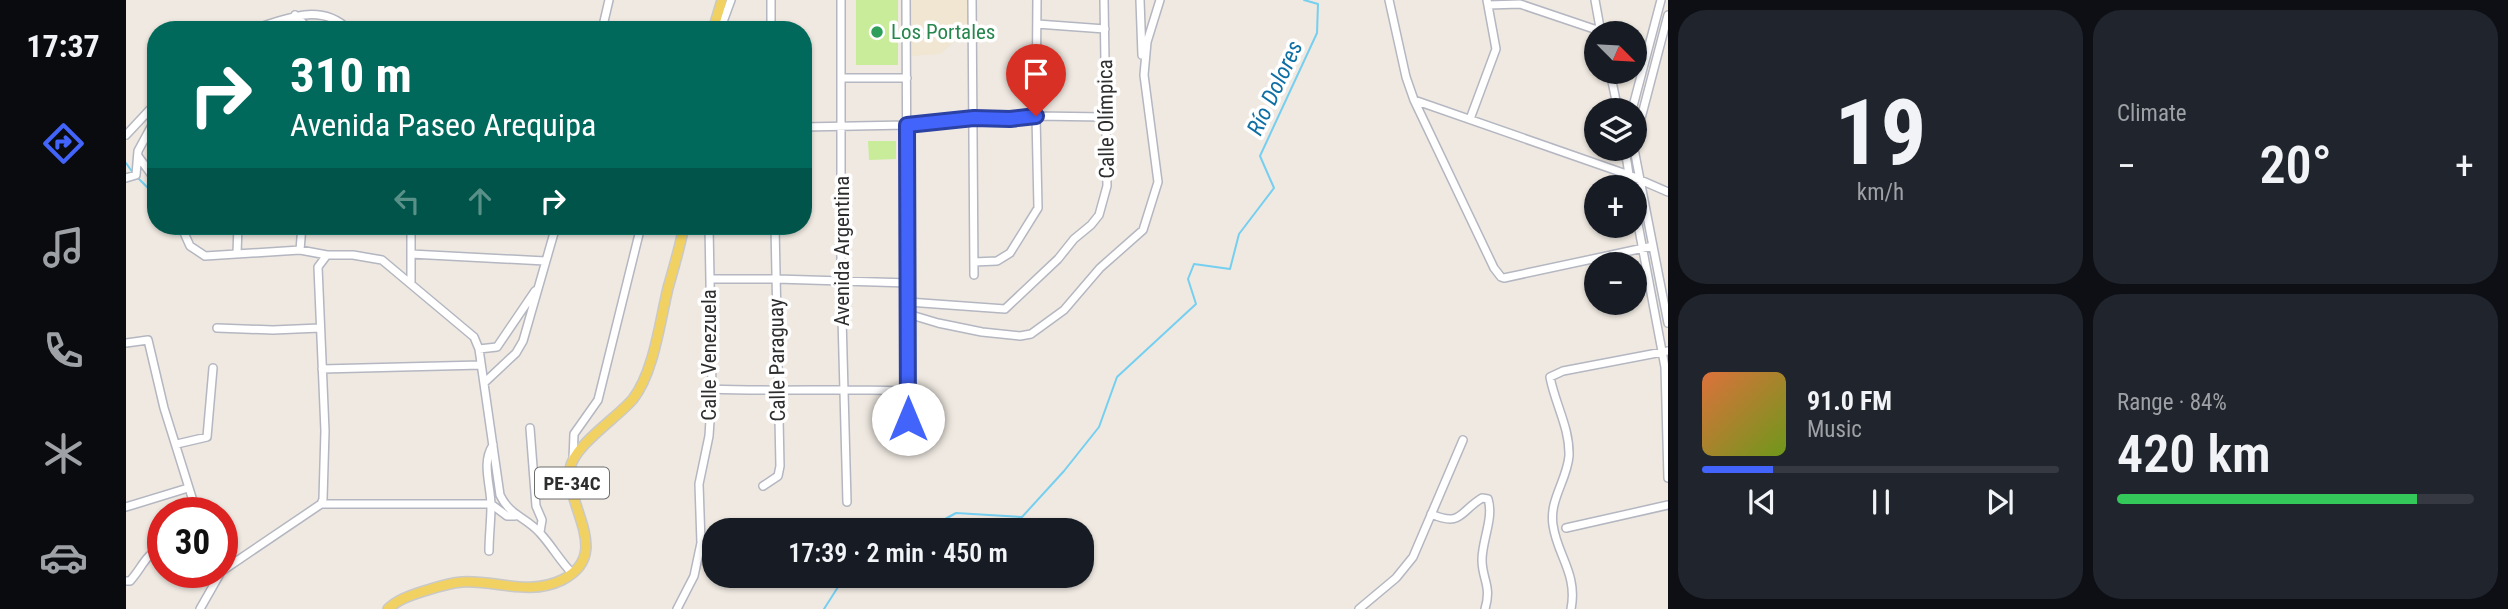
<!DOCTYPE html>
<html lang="en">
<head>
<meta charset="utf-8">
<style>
  :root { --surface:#171b24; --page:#20242c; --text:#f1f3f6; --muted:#9ea1a6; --line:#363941; --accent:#4264fb }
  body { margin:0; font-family:"Roboto Condensed",sans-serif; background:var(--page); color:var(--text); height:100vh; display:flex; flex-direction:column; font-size:26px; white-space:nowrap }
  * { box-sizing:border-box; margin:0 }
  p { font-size:23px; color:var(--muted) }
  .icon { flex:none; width:38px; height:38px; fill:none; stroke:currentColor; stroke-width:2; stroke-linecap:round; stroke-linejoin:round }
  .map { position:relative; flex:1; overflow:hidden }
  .sheet { display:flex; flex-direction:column; gap:10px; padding:10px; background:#0d0f14; width:840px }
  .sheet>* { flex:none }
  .guide { position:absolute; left:21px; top:21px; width:665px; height:214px; border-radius:28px; box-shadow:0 2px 5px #0004; background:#00695c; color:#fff; overflow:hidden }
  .needle { width:46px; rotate:114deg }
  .buttons { position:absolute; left:1458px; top:21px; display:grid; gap:14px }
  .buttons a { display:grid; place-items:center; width:63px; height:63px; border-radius:50%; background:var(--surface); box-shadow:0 2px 5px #0004; font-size:35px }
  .speed { position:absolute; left:21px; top:497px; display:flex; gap:14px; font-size:35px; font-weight:700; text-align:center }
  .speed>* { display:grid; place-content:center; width:91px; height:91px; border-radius:50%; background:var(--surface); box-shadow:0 2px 5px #0004; line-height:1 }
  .speed .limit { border:10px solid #d22; background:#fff; color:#111 }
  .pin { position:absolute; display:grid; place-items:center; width:60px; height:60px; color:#fff; margin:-72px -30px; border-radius:50% 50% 50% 0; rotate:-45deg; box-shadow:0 0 7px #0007 }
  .pin .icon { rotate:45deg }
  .me { position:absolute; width:77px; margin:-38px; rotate:0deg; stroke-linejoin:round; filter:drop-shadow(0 0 5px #0008) }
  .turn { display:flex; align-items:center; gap:24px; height:147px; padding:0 28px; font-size:32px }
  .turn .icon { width:91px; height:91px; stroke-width:2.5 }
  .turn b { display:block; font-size:49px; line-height:60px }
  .lanes { display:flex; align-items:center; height:66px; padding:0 28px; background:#0003; justify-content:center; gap:35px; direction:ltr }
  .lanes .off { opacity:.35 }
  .big { font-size:52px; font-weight:600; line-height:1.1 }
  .sheet .widget { flex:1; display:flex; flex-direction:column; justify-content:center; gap:10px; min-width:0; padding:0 24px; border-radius:28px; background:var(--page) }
  .sheet .dial { align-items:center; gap:0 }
  .dial b { font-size:91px; line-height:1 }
  .song { display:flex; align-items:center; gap:21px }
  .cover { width:84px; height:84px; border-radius:10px; background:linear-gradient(135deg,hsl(20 70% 55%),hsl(80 70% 35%)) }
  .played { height:7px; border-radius:4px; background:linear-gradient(90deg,var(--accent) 20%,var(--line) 20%) }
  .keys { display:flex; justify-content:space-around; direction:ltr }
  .heat { display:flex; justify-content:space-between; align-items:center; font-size:38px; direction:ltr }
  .charge { height:10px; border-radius:5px; background:linear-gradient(90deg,#34c759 84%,var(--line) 0) }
  .sheet .tiles { flex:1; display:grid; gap:10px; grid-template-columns:repeat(2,1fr) }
  .trip { position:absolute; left:576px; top:518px; width:392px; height:70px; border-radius:28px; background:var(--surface); box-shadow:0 2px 5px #0004; font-weight:600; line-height:70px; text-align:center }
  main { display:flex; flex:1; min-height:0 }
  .tab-bar { display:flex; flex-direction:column; width:126px; justify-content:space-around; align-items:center; background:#090b0e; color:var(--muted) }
  .tab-bar .icon { width:49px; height:49px }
  .tab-bar .selected { color:var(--accent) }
  .tab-bar b { font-size:32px; color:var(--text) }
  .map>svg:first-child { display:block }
  .education { fill:#f0e6d1 }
  .pitch { fill:#c9ec9a }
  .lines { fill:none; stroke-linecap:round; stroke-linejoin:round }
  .stream { stroke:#75cff0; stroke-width:2 }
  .minor-casing { stroke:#b4b7c1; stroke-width:10 }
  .major-casing { stroke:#c9c9c9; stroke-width:12 }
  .minor { stroke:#fff; stroke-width:7 }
  .major { stroke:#f2d163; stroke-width:9 }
  .route-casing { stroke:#2b41a3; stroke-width:18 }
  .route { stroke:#4264fb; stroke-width:12 }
  .leisure-dot { fill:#2e9e5b; stroke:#fff; stroke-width:2.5 }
  .labels { text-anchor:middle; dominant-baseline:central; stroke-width:7; stroke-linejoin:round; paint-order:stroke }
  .shield { fill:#fff; stroke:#6d6d6d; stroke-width:2 }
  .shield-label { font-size:19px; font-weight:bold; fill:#2e2e2e }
  .leisure-label { font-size:21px; fill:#27864d; stroke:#fff; text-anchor:start }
  .street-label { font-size:21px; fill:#2e2e2e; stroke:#fff }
  .water-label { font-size:23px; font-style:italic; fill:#0d6fa3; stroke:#fff }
</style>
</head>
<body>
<main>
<nav class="tab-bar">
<b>17:37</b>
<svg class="icon selected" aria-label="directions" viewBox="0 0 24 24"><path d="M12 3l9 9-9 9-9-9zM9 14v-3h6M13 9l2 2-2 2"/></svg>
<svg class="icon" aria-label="music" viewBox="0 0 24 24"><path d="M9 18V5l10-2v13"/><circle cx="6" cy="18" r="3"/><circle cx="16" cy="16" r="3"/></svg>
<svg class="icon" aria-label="phone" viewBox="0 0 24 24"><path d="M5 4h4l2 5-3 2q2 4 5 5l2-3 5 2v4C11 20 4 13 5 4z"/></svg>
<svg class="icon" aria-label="climate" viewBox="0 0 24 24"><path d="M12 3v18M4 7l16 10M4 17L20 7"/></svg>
<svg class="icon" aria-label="car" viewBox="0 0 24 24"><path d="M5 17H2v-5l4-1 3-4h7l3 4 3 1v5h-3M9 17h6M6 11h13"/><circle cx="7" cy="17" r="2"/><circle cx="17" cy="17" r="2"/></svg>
</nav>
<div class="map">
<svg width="1542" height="609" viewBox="0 0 1542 609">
  <rect width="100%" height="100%" fill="#efe9e1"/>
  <!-- education -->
  <path class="education" d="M785,0H841L842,30L814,54L786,56Z"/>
  <!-- pitch -->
  <path class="pitch" d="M730,0H772V65H730Z
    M742,141H770V159L743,160Z"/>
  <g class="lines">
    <!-- stream -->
    <path class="stream" d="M0,163L7,173
      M11,177L30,196
      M799,530L830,513L896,517L938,471L973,427L991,377L1070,304L1062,279L1068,264L1104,269L1113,234L1148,188L1134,156L1191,33L1192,4L1178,0
      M698,609L719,576"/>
    <!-- minor casing -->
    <g class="minor-casing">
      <path id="minor" d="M645,0V30
        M715,0V281L721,502
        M780,0L782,419
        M846,0L848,275
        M1014,0L1016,55
        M1263,0L1280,77L1288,100L1368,268L1375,277L1378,278L1527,246
        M1469,0L1475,33
        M1362,5L1394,4L1468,29H1474
        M169,15L178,24L179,30
        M911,24L979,29
        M125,30C157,20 194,1 223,30
        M476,30L483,0
        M594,30L605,0
        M1484,72L1492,110
        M716,78H781
        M1288,100L1503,175L1542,192
        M1506,110L1535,0
        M1344,119L1370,49L1361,0
        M677,127L781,125L848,118L884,119L910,116L979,117
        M0,135L30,103
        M1508,145L1542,15
        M1499,149L1505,187
        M1508,149L1542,323
        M12,156L30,181
        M0,178L10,175L12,151L30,118
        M1508,203L1539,367L1542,478
        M55,226L64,246L79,256L174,250L201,255
        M174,250L176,226
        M111,253L112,226
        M285,254L419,261
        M848,262L871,261L884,253L912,208L910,116L911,0
        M584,279H650L783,283
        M285,282V226
        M782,302L879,309L932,259L948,239L965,225L973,215L981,186L978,0
        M782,314L812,323L856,332L894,336L905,334L938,310L974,268L1017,230L1032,182L1018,75L1021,42L1034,0
        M91,328L147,330L194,328
        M0,343L22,340L38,408L68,504L69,513
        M353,349L371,347L409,291
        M196,369L355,365
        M358,383L390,353L397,341L430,226
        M586,389C651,392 717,388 782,391
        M404,428L410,506L416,520L414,532
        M51,444L81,437L87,368
        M447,460L448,434L472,400L515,226
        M637,486L652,476L654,466L649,226
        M195,504H365L381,516H389
        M0,507L62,488
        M1305,514C1336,527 1333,512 1356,498L1362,499C1368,518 1356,540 1356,560C1356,579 1366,586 1359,609
        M1440,528L1542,505
        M363,551C363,536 365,521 365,506C365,485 355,463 367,445
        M96,571L195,504L197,499L199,431L192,267L201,255H227L256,260L348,337L353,349L374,495C384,516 400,517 414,533C426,546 434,561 446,573
        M0,581H4C17,567 18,555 37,547
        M74,609L95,572
        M551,609L568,576L575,543L573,484L583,436L586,389L583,226
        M1233,609L1270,578L1287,557L1337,440
        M1445,609C1452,574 1431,555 1427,525C1423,500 1441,480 1443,456C1444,428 1429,404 1424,377L1437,371L1542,351"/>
    </g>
    <!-- major casing -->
    <g class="major-casing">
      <path id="major" d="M587,30L596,0
        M262,609C271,600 283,596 295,592C308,588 322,583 336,582C370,580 403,596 436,580C487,554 440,508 444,469C447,446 492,417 507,399C528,372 534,321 542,288C548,267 554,247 558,226"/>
    </g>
    <!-- minor -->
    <use href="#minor" class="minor"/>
    <!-- major -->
    <use href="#major" class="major"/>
  </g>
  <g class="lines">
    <!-- route casing -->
    <g class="route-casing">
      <path id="route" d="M782,419L781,125L848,118L884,119L910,116"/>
    </g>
    <!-- route -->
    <use href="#route" class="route"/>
  </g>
  <!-- markers -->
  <circle class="leisure-dot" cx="751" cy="32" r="7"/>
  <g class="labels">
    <!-- shield labels -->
    <rect class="shield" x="409" y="467.5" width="74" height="31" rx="5"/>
    <g class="shield-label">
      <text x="446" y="483">PE-34C</text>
    </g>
    <!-- leisure labels -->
    <g class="leisure-label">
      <text x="765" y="32">Los Portales</text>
    </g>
    <!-- street labels -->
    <g class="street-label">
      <text transform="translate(980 119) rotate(-91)">Calle Olímpica</text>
      <text transform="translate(716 251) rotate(-90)">Avenida Argentina</text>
      <text transform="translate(583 355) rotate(-90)">Calle Venezuela</text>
      <text transform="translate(651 360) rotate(-91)">Calle Paraguay</text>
    </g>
    <!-- water labels -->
    <g class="water-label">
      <text transform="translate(1149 88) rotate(-65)">Río Dolores</text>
    </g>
  </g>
</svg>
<div class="buttons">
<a><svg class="needle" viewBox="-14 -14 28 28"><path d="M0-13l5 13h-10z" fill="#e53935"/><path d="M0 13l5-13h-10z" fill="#9ea1a6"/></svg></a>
<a><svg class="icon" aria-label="layers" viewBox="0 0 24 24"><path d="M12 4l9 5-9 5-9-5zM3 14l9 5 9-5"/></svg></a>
<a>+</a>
<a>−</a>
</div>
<div class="speed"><div class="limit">30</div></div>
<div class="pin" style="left:910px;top:116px;background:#d93025"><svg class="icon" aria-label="arrive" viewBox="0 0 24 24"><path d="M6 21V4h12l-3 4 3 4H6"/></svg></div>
<svg class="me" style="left:782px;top:419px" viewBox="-20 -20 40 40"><circle r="19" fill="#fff"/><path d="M0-13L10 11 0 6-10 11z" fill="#4264fb"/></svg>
<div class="trip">17:39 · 2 min · 450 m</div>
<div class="guide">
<div class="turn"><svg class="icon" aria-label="right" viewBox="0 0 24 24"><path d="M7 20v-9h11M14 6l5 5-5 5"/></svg><div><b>310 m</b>Avenida Paseo Arequipa</div></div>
<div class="lanes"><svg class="icon off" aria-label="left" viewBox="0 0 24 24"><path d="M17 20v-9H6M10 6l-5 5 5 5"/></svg><svg class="icon off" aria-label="ahead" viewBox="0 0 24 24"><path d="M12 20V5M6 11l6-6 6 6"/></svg><svg class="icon" aria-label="right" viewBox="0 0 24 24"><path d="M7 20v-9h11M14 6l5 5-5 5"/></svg></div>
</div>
</div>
<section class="sheet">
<div class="tiles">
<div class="widget dial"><b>19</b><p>km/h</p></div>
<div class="widget"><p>Climate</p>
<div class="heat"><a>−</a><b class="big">20°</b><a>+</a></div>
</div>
<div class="widget">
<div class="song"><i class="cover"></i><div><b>91.0 FM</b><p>Music</p></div></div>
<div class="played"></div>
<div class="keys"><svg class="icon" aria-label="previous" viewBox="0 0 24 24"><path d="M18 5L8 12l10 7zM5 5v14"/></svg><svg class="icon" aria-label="pause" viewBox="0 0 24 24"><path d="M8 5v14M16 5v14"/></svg><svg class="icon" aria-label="next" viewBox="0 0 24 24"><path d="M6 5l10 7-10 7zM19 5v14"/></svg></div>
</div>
<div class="widget"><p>Range · 84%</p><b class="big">420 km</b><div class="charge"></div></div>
</div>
</section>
</main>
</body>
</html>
